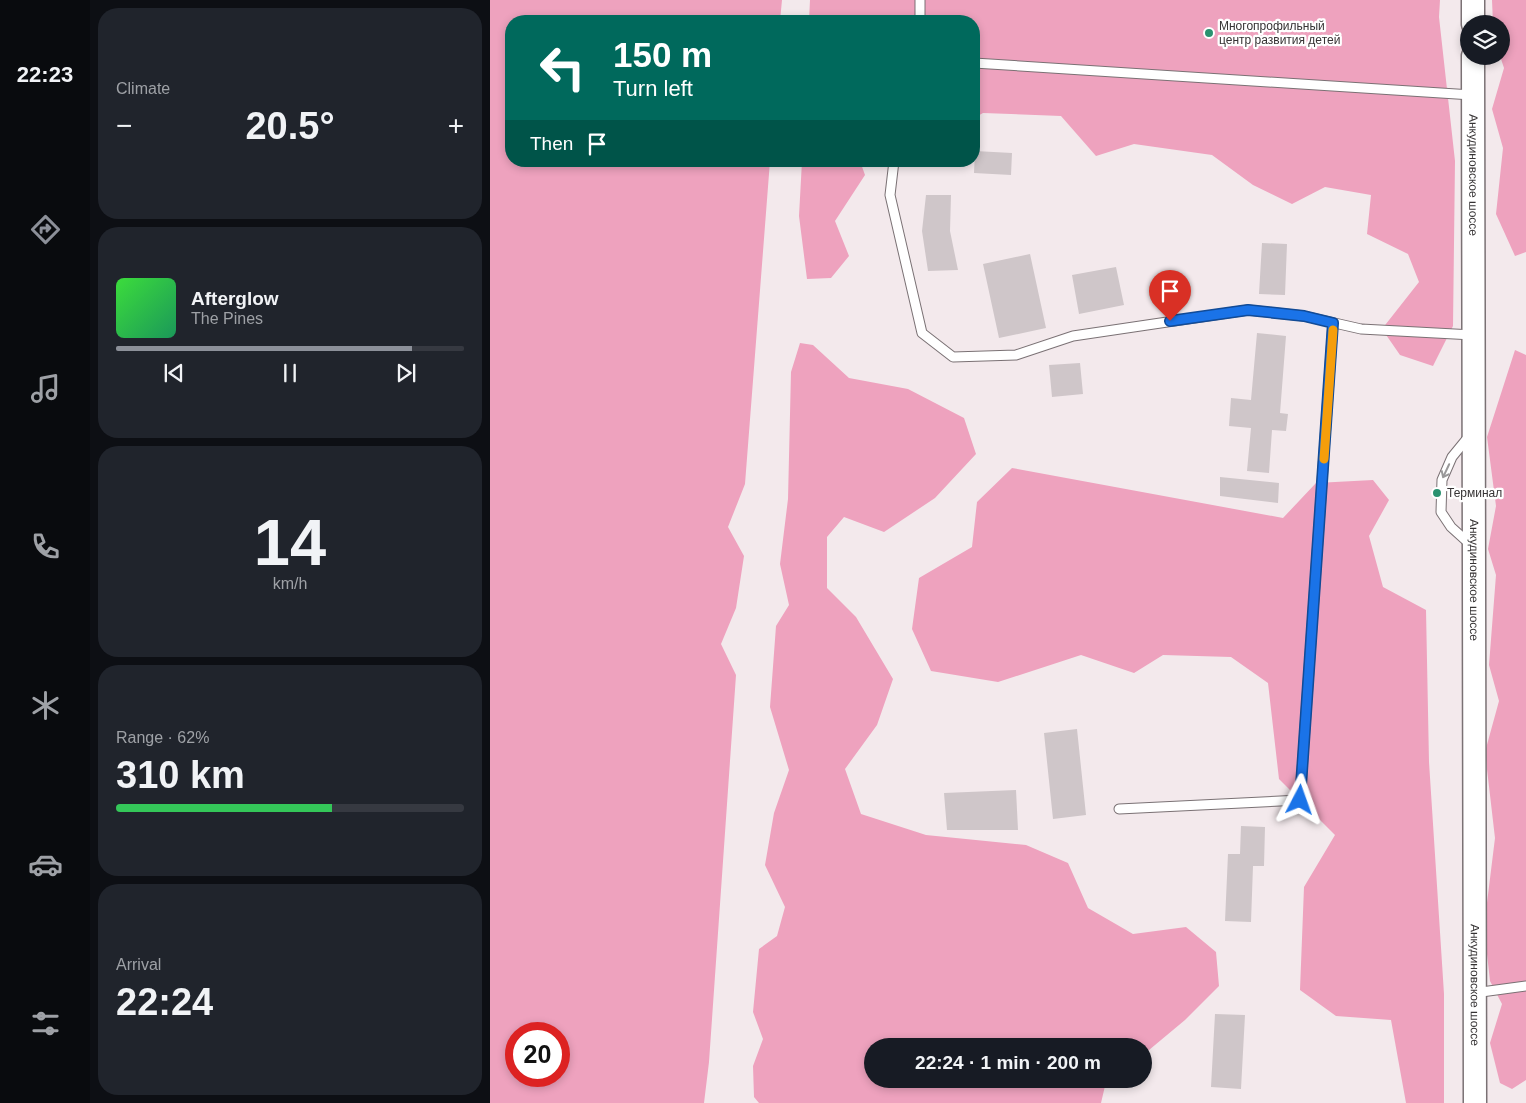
<!DOCTYPE html>
<html lang="en">
<head>
<meta charset="utf-8">
<style>
  :root { --surface:#171b24; --page:#20242c; --text:#f1f3f6; --muted:#9ea1a6; --line:#363941; --accent:#8c9099 }
  body { margin:0; font-family:Arial,sans-serif; background:var(--page); color:var(--text); height:100vh; display:flex; flex-direction:column; font-size:19px; white-space:nowrap }
  * { box-sizing:border-box; margin:0 }
  p { font-size:16px; color:var(--muted) }
  .icon { flex:none; width:28px; height:28px; fill:none; stroke:currentColor; stroke-width:2; stroke-linecap:round; stroke-linejoin:round }
  .map { position:relative; flex:1; overflow:hidden }
  .side { display:flex; flex-direction:column; gap:8px; padding:8px; background:#0d0f14; width:400px }
  .side>* { flex:none }
  .hud { position:absolute; left:15px; top:15px; width:475px; height:152px; border-radius:20px; box-shadow:0 2px 8px #0003; background:#00695c; color:#fff; overflow:hidden }
  .buttons { position:absolute; left:970px; top:15px; display:grid; gap:10px }
  .buttons a { display:grid; place-items:center; width:50px; height:50px; border-radius:50%; background:var(--surface); box-shadow:0 2px 8px #0003; font-size:25px }
  .speed { position:absolute; left:15px; top:1022px; display:flex; gap:10px; font-size:25px; font-weight:700; text-align:center }
  .speed>* { display:grid; place-content:center; width:65px; height:65px; border-radius:50%; background:var(--surface); box-shadow:0 2px 8px #0003; line-height:1 }
  .speed .limit { border:8px solid #d22; background:#fff; color:#111 }
  .pin { position:absolute; display:grid; place-items:center; width:42px; height:42px; color:#fff; margin:-51px -21px; border-radius:50% 50% 50% 0; rotate:-45deg; box-shadow:0 0 5px #0007 }
  .pin .icon { rotate:45deg }
  .me { position:absolute; width:55px; margin:-28px; rotate:4deg; stroke-linejoin:round; filter:drop-shadow(0 0 4px #0008) }
  .turn { display:flex; align-items:center; gap:18px; height:105px; padding:0 25px; font-size:22px }
  .turn .icon { width:65px; height:65px; stroke-width:2.5 }
  .turn b { display:block; font-size:35px; line-height:42px }
  .then { display:flex; align-items:center; height:48px; padding:0 25px; background:#0003; gap:10px; font-size:19px }
  .big { font-size:38px; font-weight:700; line-height:1.1 }
  .side .widget { flex:1; display:flex; flex-direction:column; justify-content:center; gap:8px; min-width:0; padding:0 18px; border-radius:20px; background:var(--page) }
  .side .dial { align-items:center; gap:0 }
  .dial b { font-size:65px; line-height:1 }
  .song { display:flex; align-items:center; gap:15px }
  .cover { width:60px; height:60px; border-radius:8px; background:linear-gradient(135deg,hsl(120 70% 55%),hsl(150 70% 35%)) }
  .played { height:5px; border-radius:2px; background:linear-gradient(90deg,var(--accent) 85%,var(--line) 85%) }
  .keys { display:flex; justify-content:space-around; direction:ltr }
  .heat { display:flex; justify-content:space-between; align-items:center; font-size:28px; direction:ltr }
  .charge { height:8px; border-radius:4px; background:linear-gradient(90deg,#34c759 62%,var(--line) 0) }
  .trip { position:absolute; left:374px; top:1038px; width:288px; height:50px; border-radius:25px; background:var(--surface); box-shadow:0 2px 8px #0003; font-weight:700; line-height:50px; text-align:center }
  main { display:flex; flex:1; min-height:0 }
  .tab-bar { display:flex; flex-direction:column; width:90px; justify-content:space-around; align-items:center; background:#090b0e; color:var(--muted) }
  .tab-bar .icon { width:35px; height:35px }
  .tab-bar .active { color:var(--accent) }
  .tab-bar b { font-size:22px; color:var(--text) }
  .map>svg:first-child { display:block }
  .green { fill:#eea2be; fill-rule:evenodd }
  .building { fill:#cfc6c9 }
  .lines { fill:none; stroke-linecap:round; stroke-linejoin:round }
  .service-casing { stroke:#7a7174; stroke-width:11 }
  .tertiary-casing { stroke:#7a7174; stroke-width:25 }
  .service { stroke:#fff; stroke-width:9 }
  .tertiary { stroke:#fff; stroke-width:22 }
  .oneway { stroke:#9a999a }
  .route-casing { stroke:#114b97; stroke-width:12 }
  .route { stroke:#1a73e8; stroke-width:9 }
  .slow { stroke:#f59e0b; stroke-width:9 }
  .poi-dot { fill:#2a9270; stroke:#fff; stroke-width:2 }
  .labels { text-anchor:middle; dominant-baseline:central; stroke-width:4.5; stroke-linejoin:round; paint-order:stroke }
  .poi-label { font-size:12px; fill:#363334; stroke:#fff; text-anchor:start }
  .street-label { font-size:12px; fill:#363334; stroke:#fff }
</style>
</head>
<body>
<main>
<nav class="tab-bar">
<b>22:23</b>
<svg class="icon active" aria-label="directions" viewBox="0 0 24 24"><path d="M12 3l9 9-9 9-9-9zM9 14v-3h6M13 9l2 2-2 2"/></svg>
<svg class="icon" aria-label="music" viewBox="0 0 24 24"><path d="M9 18V5l10-2v13"/><circle cx="6" cy="18" r="3"/><circle cx="16" cy="16" r="3"/></svg>
<svg class="icon" aria-label="phone" viewBox="0 0 24 24"><path d="M5 4h4l2 5-3 2q2 4 5 5l2-3 5 2v4C11 20 4 13 5 4z"/></svg>
<svg class="icon" aria-label="climate" viewBox="0 0 24 24"><path d="M12 3v18M4 7l16 10M4 17L20 7"/></svg>
<svg class="icon" aria-label="car" viewBox="0 0 24 24"><path d="M5 17H2v-5l4-1 3-4h7l3 4 3 1v5h-3M9 17h6M6 11h13"/><circle cx="7" cy="17" r="2"/><circle cx="17" cy="17" r="2"/></svg>
<svg class="icon" aria-label="filters" viewBox="0 0 24 24"><path d="M4 7h16M4 17h16"/><circle cx="9" cy="7" r="2"/><circle cx="15" cy="17" r="2"/></svg>
</nav>
<section class="side">
<div class="widget"><p>Climate</p>
<div class="heat"><a>−</a><b class="big">20.5°</b><a>+</a></div>
</div>
<div class="widget">
<div class="song"><i class="cover"></i><div><b>Afterglow</b><p>The Pines</p></div></div>
<div class="played"></div>
<div class="keys"><svg class="icon" aria-label="previous" viewBox="0 0 24 24"><path d="M18 5L8 12l10 7zM5 5v14"/></svg><svg class="icon" aria-label="pause" viewBox="0 0 24 24"><path d="M8 5v14M16 5v14"/></svg><svg class="icon" aria-label="next" viewBox="0 0 24 24"><path d="M6 5l10 7-10 7zM19 5v14"/></svg></div>
</div>
<div class="widget dial"><b>14</b><p>km/h</p></div>
<div class="widget"><p>Range · 62%</p><b class="big">310 km</b><div class="charge"></div></div>
<div class="widget"><p>Arrival</p><b class="big">22:24</b></div>
</section>
<div class="map">
<svg width="1036" height="1103" viewBox="0 0 1036 1103">
  <rect width="100%" height="100%" fill="#f3e9ec"/>
  <!-- green -->
  <path class="green" d="M0,0H292L290,21H21V161H280L255,484L238,527L254,556L246,608L231,644L246,675L219,1062L214,1103H0ZM26,1034H69V1076H26Z
    M320,0H950L949,17L965,161L963,326L943,366L910,355L892,329L929,282L918,254L877,234L881,195L835,187L802,204L763,185L722,155L644,144L606,156L571,116L493,113L484,118V21H319Z
    M1002,0H1036V252L1025,256L1006,214L1013,148L1002,109L1014,68L1010,56H1011V24H1003Z
    M312,161H370L375,175L345,221L359,256L341,278L317,279L309,216Z
    M310,343L323,345L359,378L418,389L474,418L486,454L445,498L394,532L354,517L337,537V588L366,617L403,679L387,725L355,769L371,814L436,835L536,845L578,863L598,908L643,934L696,927L726,952L729,986L695,1020L653,1055L652,1046H382V1079H624L615,1086L611,1103H269L264,1097L263,1066L273,1039L263,1012L269,949L287,936L295,907L275,865L284,813L299,770L280,707L286,626L299,605L290,564L298,499L301,372Z
    M1025,350L1036,355V1080L1022,1089L1010,1083L1000,1043L1012,1004L1000,981L994,927L1005,838L995,752L1009,701L999,665L1006,575L998,549L1006,506L997,437Z
    M522,468L793,518L826,483L883,480L899,500L879,536L893,587L936,610L939,762L954,994V1103H916L901,1020L846,1016L810,990L814,887L845,835L789,779L778,683L741,657L673,655L644,673L591,655L508,682L441,671L422,629L429,578L482,547L487,502Z"/>
  <!-- building -->
  <path class="building" d="M485,151L522,153L521,175L484,173Z
    M436,195H461L460,231L468,270L438,271L432,231Z
    M772,243L797,244L795,295L769,294Z
    M540,254L556,328L509,338L493,264Z
    M626,267L634,305L589,314L582,275Z
    M767,333L796,336L790,413L798,414L796,431L782,430L779,473L757,471L761,428L739,426L741,398L761,400Z
    M590,363L593,394L562,397L559,365Z
    M730,477L789,483L788,503L730,496Z
    M587,729L596,815L563,819L554,733Z
    M526,790L528,830H457L454,793Z
    M751,826L775,827L774,866H763L761,922L735,921L738,854H750Z
    M725,1014L755,1015L751,1089L721,1087Z"/>
  <g class="lines">
    <!-- service casing -->
    <g class="service-casing">
      <path id="service" d="M430,21V0
        M484,63L982,95
        M404,161L400,195L432,333L463,357L526,355L583,336L758,310L814,316L871,329L983,335
        M980,435L962,457L952,480L951,512L961,527L982,546
        M629,809L810,800L843,323
        M984,993L1036,986"/>
    </g>
    <!-- tertiary casing -->
    <g class="tertiary-casing">
      <g id="tertiary">
        <path d="M983,24V0"/>
        <path id="s1" d="M983,56L985,1103"/>
      </g>
    </g>
    <!-- service -->
    <use href="#service" class="service"/>
    <!-- tertiary -->
    <use href="#tertiary" class="tertiary"/>
  </g>
  <!-- one-way arrows -->
  <defs><path id="oneway-shaft" d="M-6 0H5M1.5-3L5.5 0L1.5 3" fill="none" stroke-width="1.6" stroke-linecap="round" stroke-linejoin="round" transform="scale(1.25)"/></defs>
  <use class="oneway" href="#oneway-shaft" transform="translate(956 471) rotate(115)"/>
  <g class="lines">
    <!-- route casing -->
    <g class="route-casing">
      <path id="route" d="M680,321L758,310L814,316L843,323L810,800"/>
    </g>
    <!-- route -->
    <use href="#route" class="route"/>
    <!-- slow -->
    <path class="slow" d="M834,459L843,330"/>
  </g>
  <!-- markers -->
  <g class="poi-dot">
    <circle cx="719" cy="33" r="5"/>
    <circle cx="947" cy="493" r="5"/>
  </g>
  <g class="labels">
    <!-- poi labels -->
    <g class="poi-label">
      <text x="729" y="26">Многопрофильный<tspan x="729" dy="14">центр развития детей</tspan></text>
      <text x="957" y="493">Терминал</text>
    </g>
    <!-- street labels -->
    <g class="street-label">
      <text stroke="none"><textPath href="#s1" startOffset="119">Анкудиновское шоссе</textPath></text>
      <text stroke="none"><textPath href="#s1" startOffset="524">Анкудиновское шоссе</textPath></text>
      <text stroke="none"><textPath href="#s1" startOffset="929">Анкудиновское шоссе</textPath></text>
    </g>
  </g>
</svg>
<div class="buttons">
<a><svg class="icon" aria-label="layers" viewBox="0 0 24 24"><path d="M12 4l9 5-9 5-9-5zM3 14l9 5 9-5"/></svg></a>
</div>
<div class="speed"><div class="limit">20</div></div>
<div class="pin" style="left:680px;top:321px;background:#d93025"><svg class="icon" aria-label="arrive" viewBox="0 0 24 24"><path d="M6 21V4h12l-3 4 3 4H6"/></svg></div>
<svg class="me" style="left:810px;top:800px" viewBox="-20 -20 40 40"><path d="M0-17L14 15 0 8-14 15z" fill="#1a73e8" stroke="#fff" stroke-width="4"/></svg>
<div class="trip">22:24 · 1 min · 200 m</div>
<div class="hud">
<div class="turn"><svg class="icon" aria-label="left" viewBox="0 0 24 24"><path d="M17 20v-9H6M10 6l-5 5 5 5"/></svg><div><b>150 m</b>Turn left</div></div>
<div class="then">Then<svg class="icon" aria-label="arrive" viewBox="0 0 24 24"><path d="M6 21V4h12l-3 4 3 4H6"/></svg></div>
</div>
</div>
</main>
</body>
</html>
